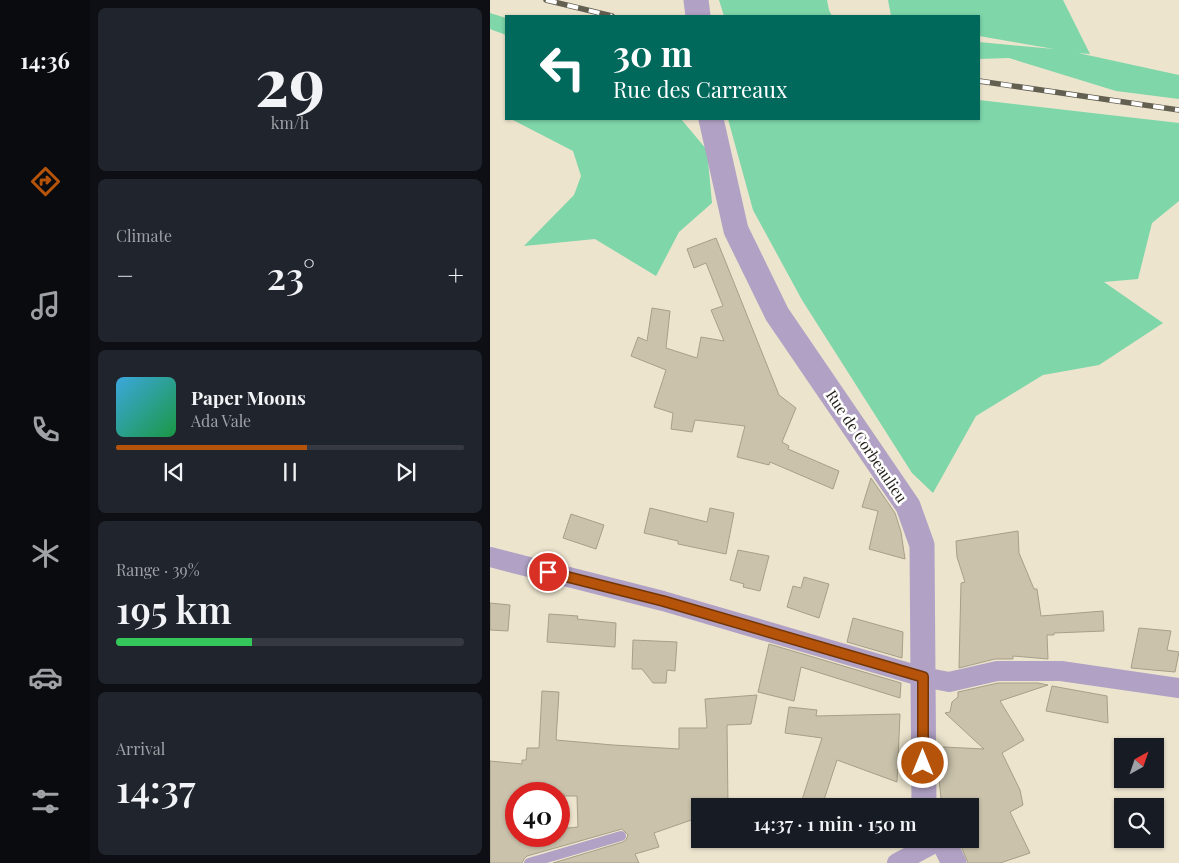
<!DOCTYPE html>
<html lang="en">
<head>
<meta charset="utf-8">
<style>
  :root { --surface:#171b24; --page:#20242c; --text:#f1f3f6; --muted:#9ea1a6; --line:#363941; --accent:#b45309 }
  body { margin:0; font-family:"Playfair Display",serif; background:var(--page); color:var(--text); height:100vh; display:flex; flex-direction:column; font-size:19px; white-space:nowrap }
  * { box-sizing:border-box; margin:0 }
  p { font-size:16px; color:var(--muted) }
  .icon { flex:none; width:28px; height:28px; fill:none; stroke:currentColor; stroke-width:2; stroke-linecap:round; stroke-linejoin:round }
  .map { position:relative; flex:1; overflow:hidden }
  .side { display:flex; flex-direction:column; gap:8px; padding:8px; background:#0d0f14; width:400px }
  .side>* { flex:none }
  .banner { position:absolute; left:15px; top:15px; width:475px; height:105px; border-radius:0px; box-shadow:0 1px 4px #0004; background:#00695c; color:#fff; overflow:hidden }
  .needle { width:32px; rotate:40deg }
  .controls { position:absolute; left:624px; top:738px; display:grid; gap:10px }
  .controls a { display:grid; place-items:center; width:50px; height:50px; border-radius:0px; background:var(--surface); box-shadow:0 1px 4px #0004; font-size:25px }
  .speed { position:absolute; left:15px; top:782px; display:flex; gap:10px; font-size:25px; font-weight:700; text-align:center }
  .speed>* { display:grid; place-content:center; width:65px; height:65px; border-radius:50%; background:var(--surface); box-shadow:0 1px 4px #0004; line-height:1 }
  .speed .limit { border:8px solid #d22; background:#fff; color:#111 }
  .pin { position:absolute; display:grid; place-items:center; width:42px; height:42px; color:#fff; margin:-21px; border:2px solid #fff; border-radius:50%; box-shadow:0 1px 5px #0007 }
  .me { position:absolute; width:55px; margin:-28px; rotate:0deg; stroke-linejoin:round; filter:drop-shadow(0 0 4px #0008) }
  .turn { display:flex; align-items:center; gap:18px; height:105px; padding:0 25px; font-size:22px }
  .turn .icon { width:65px; height:65px; stroke-width:2.5 }
  .turn b { display:block; font-size:35px; line-height:42px }
  .big { font-size:38px; font-weight:600; line-height:1.1 }
  .side .tile { flex:1; display:flex; flex-direction:column; justify-content:center; gap:8px; min-width:0; padding:0 18px; border-radius:8px; background:var(--page) }
  .side .dial { align-items:center; gap:0 }
  .dial b { font-size:65px; line-height:1 }
  .song { display:flex; align-items:center; gap:15px }
  .cover { width:60px; height:60px; border-radius:8px; background:linear-gradient(135deg,hsl(200 70% 55%),hsl(140 70% 35%)) }
  .played { height:5px; border-radius:2px; background:linear-gradient(90deg,var(--accent) 55%,var(--line) 55%) }
  .keys { display:flex; justify-content:space-around; direction:ltr }
  .heat { display:flex; justify-content:space-between; align-items:center; font-size:28px; direction:ltr }
  .charge { height:8px; border-radius:4px; background:linear-gradient(90deg,#34c759 39%,var(--line) 0) }
  .trip { position:absolute; left:201px; top:798px; width:288px; height:50px; border-radius:0px; background:var(--surface); box-shadow:0 1px 4px #0004; font-weight:600; line-height:50px; text-align:center }
  main { display:flex; flex:1; min-height:0 }
  .menu { display:flex; flex-direction:column; width:90px; justify-content:space-around; align-items:center; background:#090b0e; color:var(--muted) }
  .menu .icon { width:35px; height:35px }
  .menu .selected { color:var(--accent) }
  .menu b { font-size:22px; color:var(--text) }
  .map>svg:first-child { display:block }
  .green { fill:#7ed6a9 }
  .building { fill:#cac2ab; stroke:#a79f88; fill-rule:evenodd }
  .lines { fill:none; stroke-linecap:round; stroke-linejoin:round }
  .service { stroke:#b0a1c5; stroke-width:10 }
  .minor { stroke:#b0a1c5; stroke-width:20 }
  .tertiary { stroke:#b0a1c5; stroke-width:25 }
  .rail-casing { stroke:#635f51; stroke-width:5.5 }
  .rail { stroke:#fff; stroke-width:4; stroke-dasharray:11; stroke-linecap:butt }
  .route-casing { stroke:#753606; stroke-width:12 }
  .route { stroke:#b45309; stroke-width:9 }
  .labels { text-anchor:middle; dominant-baseline:central; stroke-width:5; stroke-linejoin:round; paint-order:stroke }
  .street-label { font-size:15px; fill:#221f16; stroke:#fff }
</style>
</head>
<body>
<main>
<nav class="menu">
<b>14:36</b>
<svg class="icon selected" aria-label="directions" viewBox="0 0 24 24"><path d="M12 3l9 9-9 9-9-9zM9 14v-3h6M13 9l2 2-2 2"/></svg>
<svg class="icon" aria-label="music" viewBox="0 0 24 24"><path d="M9 18V5l10-2v13"/><circle cx="6" cy="18" r="3"/><circle cx="16" cy="16" r="3"/></svg>
<svg class="icon" aria-label="phone" viewBox="0 0 24 24"><path d="M5 4h4l2 5-3 2q2 4 5 5l2-3 5 2v4C11 20 4 13 5 4z"/></svg>
<svg class="icon" aria-label="climate" viewBox="0 0 24 24"><path d="M12 3v18M4 7l16 10M4 17L20 7"/></svg>
<svg class="icon" aria-label="car" viewBox="0 0 24 24"><path d="M5 17H2v-5l4-1 3-4h7l3 4 3 1v5h-3M9 17h6M6 11h13"/><circle cx="7" cy="17" r="2"/><circle cx="17" cy="17" r="2"/></svg>
<svg class="icon" aria-label="filters" viewBox="0 0 24 24"><path d="M4 7h16M4 17h16"/><circle cx="9" cy="7" r="2"/><circle cx="15" cy="17" r="2"/></svg>
</nav>
<section class="side">
<div class="tile dial"><b>29</b><p>km/h</p></div>
<div class="tile"><p>Climate</p>
<div class="heat"><a>−</a><b class="big">23°</b><a>+</a></div>
</div>
<div class="tile">
<div class="song"><i class="cover"></i><div><b>Paper Moons</b><p>Ada Vale</p></div></div>
<div class="played"></div>
<div class="keys"><svg class="icon" aria-label="previous" viewBox="0 0 24 24"><path d="M18 5L8 12l10 7zM5 5v14"/></svg><svg class="icon" aria-label="pause" viewBox="0 0 24 24"><path d="M8 5v14M16 5v14"/></svg><svg class="icon" aria-label="next" viewBox="0 0 24 24"><path d="M6 5l10 7-10 7zM19 5v14"/></svg></div>
</div>
<div class="tile"><p>Range · 39%</p><b class="big">195 km</b><div class="charge"></div></div>
<div class="tile"><p>Arrival</p><b class="big">14:37</b></div>
</section>
<div class="map">
<svg width="689" height="863" viewBox="0 0 689 863">
  <rect width="100%" height="100%" fill="#ece4cd"/>
  <!-- green -->
  <path class="green" d="M229,0H337L339,10L342,16H234Z
    M398,0H573L600,54L588,53L689,75V99L626,91L519,58L489,59V42L564,49L489,36V16H401Z
    M0,13L16,18V35L0,29Z
    M489,100L689,123V201L662,223L648,279L614,282L673,323L609,365L553,375L486,416L443,493L422,473L312,300L263,210L238,119H489Z
    M21,119H191L217,150L222,203L189,232L166,276L105,239L34,246L84,195L91,176L83,151Z"/>
  <!-- building -->
  <path class="building" d="M226,238L289,395L306,408L292,442L299,446L298,449L349,471L343,489L280,462L279,465L247,457L255,426L205,420L202,432L181,429L183,413L164,407L176,370L141,356L148,337L157,341L162,308L180,311L176,348L207,358L211,337L234,341L221,310L233,306L216,263L204,268L197,249Z
    M381,478L405,513L411,532L415,559L379,549L388,511L372,507Z
    M160,508L217,522L220,508L244,513L236,554L188,544V541L154,533Z
    M81,514L114,525L106,549L73,538Z
    M528,531L529,553L544,589H547L551,616L613,611L614,631L564,633V635H557L558,659L523,656V659H505L469,668L471,583L475,582L467,557L466,541Z
    M248,550L279,556L270,591L253,587L254,584L240,580Z
    M314,577L339,584L329,618L297,607L303,586L311,588Z
    M0,603L20,605L18,631L0,630Z
    M59,614L88,616L87,619L126,623L125,647L57,642Z
    M363,618L413,632L412,658L357,642Z
    M649,628L681,631L677,650L689,652L685,672L641,668Z
    M143,640L187,642L185,671L177,670L176,683H163L152,669H142Z
    M279,644L411,683L410,698L311,667L304,701L268,692Z
    M508,683H548L558,685L510,701L534,740L512,753L530,790L533,805L520,812L540,853L510,863H478L468,839H480V806H473L451,798L448,770L453,747L494,749L455,713L460,712L462,702L468,697V692Z
    M562,686L617,696L618,723L556,711Z
    M52,691L69,692L66,740L123,745L189,749V728H217L215,699L267,695L261,724L237,725L238,805L210,806V817L164,833L169,847L145,854L149,863H63L133,842L136,840L138,835L132,829L37,856L34,859L32,863H0V761L32,764V760H36L37,748H49ZM26,794H74V796H87L88,827L69,829V836H26Z
    M299,707L327,710L326,716L410,714L407,782L347,760L332,806H310L332,738L295,733Z"/>
  <g class="lines">
    <!-- service -->
    <path class="service" d="M39,863L131,836"/>
    <!-- minor -->
    <path class="minor" d="M0,557L173,601L433,677L459,682L507,671H571L689,688
      M407,863L452,839"/>
    <!-- tertiary -->
    <path class="tertiary" d="M206,0L208,16
      M221,119L246,230L287,314L418,506L432,545L434,806
      M452,839L464,863"/>
    <!-- rail casing -->
    <g class="rail-casing">
      <path id="rail" d="M56,0L122,16
        M489,81L689,110"/>
    </g>
    <!-- rail -->
    <use href="#rail" class="rail"/>
  </g>
  <g class="lines">
    <!-- route casing -->
    <g class="route-casing">
      <path id="route" d="M58,572L173,601L433,677V763"/>
    </g>
    <!-- route -->
    <use href="#route" class="route"/>
  </g>
  <g class="labels">
    <!-- street labels -->
    <g class="street-label">
      <text transform="translate(377 446) rotate(56)">Rue de Corbeaulieu</text>
    </g>
  </g>
</svg>
<div class="controls">
<a><svg class="needle" viewBox="-14 -14 28 28"><path d="M0-13l5 13h-10z" fill="#e53935"/><path d="M0 13l5-13h-10z" fill="#9ea1a6"/></svg></a>
<a><svg class="icon" aria-label="search" viewBox="0 0 24 24"><circle cx="10" cy="10" r="6"/><path d="M15 15l6 6"/></svg></a>
</div>
<div class="speed"><div class="limit">40</div></div>
<div class="pin" style="left:58px;top:572px;background:#d93025"><svg class="icon" aria-label="arrive" viewBox="0 0 24 24"><path d="M6 21V4h12l-3 4 3 4H6"/></svg></div>
<svg class="me" style="left:433px;top:763px" viewBox="-20 -20 40 40"><circle r="17" fill="#b45309" stroke="#fff" stroke-width="3"/><path d="M0-11L8 9 0 5-8 9z" fill="#fff"/></svg>
<div class="trip">14:37 · 1 min · 150 m</div>
<div class="banner">
<div class="turn"><svg class="icon" aria-label="left" viewBox="0 0 24 24"><path d="M17 20v-9H6M10 6l-5 5 5 5"/></svg><div><b>30 m</b>Rue des Carreaux</div></div>
</div>
</div>
</main>
</body>
</html>
